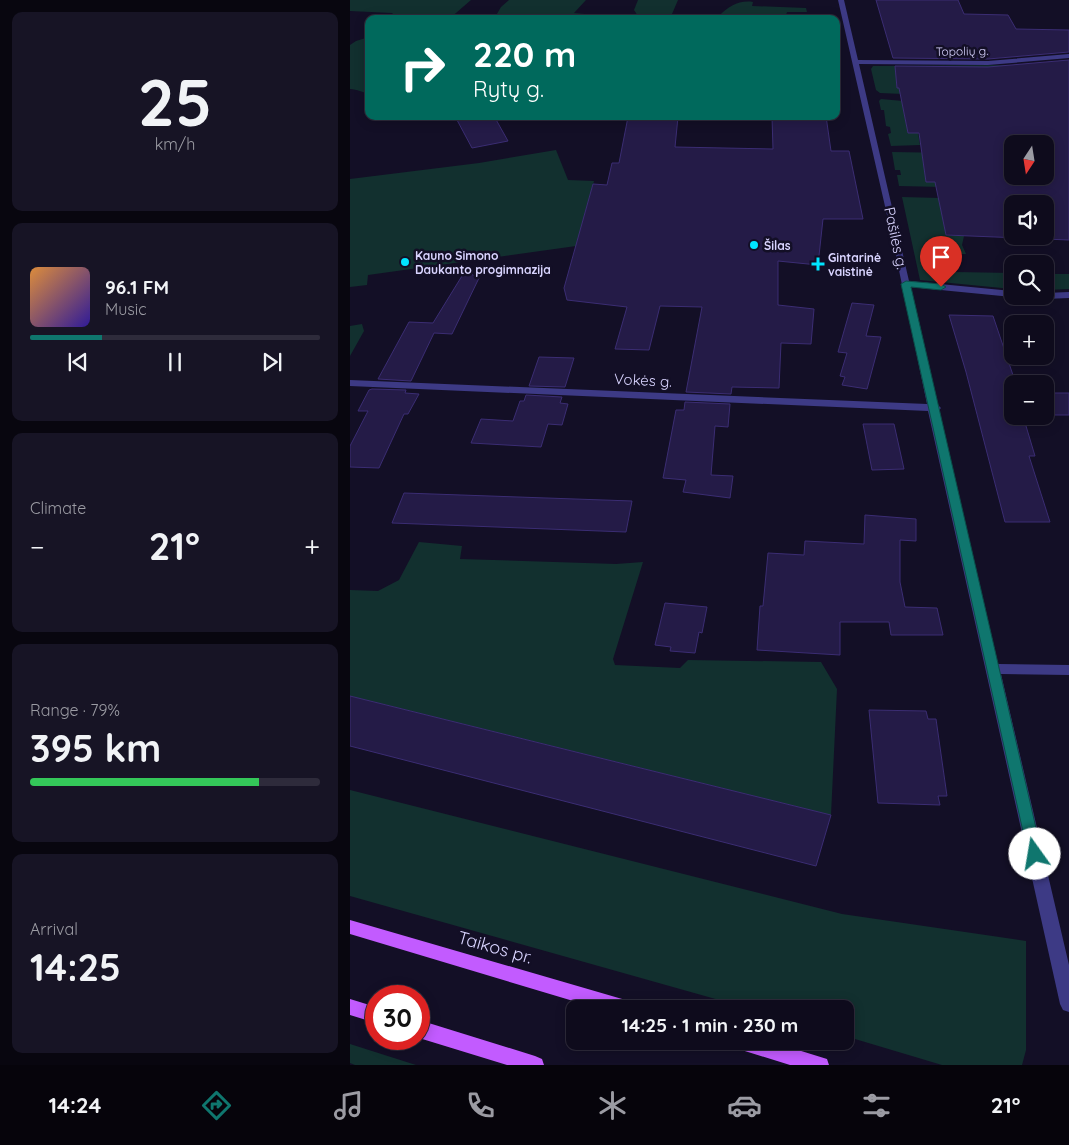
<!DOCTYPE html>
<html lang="en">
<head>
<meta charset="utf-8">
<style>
  :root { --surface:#0e0b1c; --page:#171425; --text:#f1f3f6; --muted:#9b9ba3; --line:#2e2b3b; --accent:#0f766e }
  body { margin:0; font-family:Quicksand,sans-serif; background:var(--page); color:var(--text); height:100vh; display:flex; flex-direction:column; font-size:19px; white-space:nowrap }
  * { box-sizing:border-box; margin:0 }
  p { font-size:16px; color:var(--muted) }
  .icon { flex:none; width:28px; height:28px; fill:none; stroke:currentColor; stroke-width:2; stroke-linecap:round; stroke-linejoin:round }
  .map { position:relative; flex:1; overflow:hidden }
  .details { display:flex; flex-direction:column; gap:12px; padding:12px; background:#08060f; width:350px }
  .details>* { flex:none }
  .banner { position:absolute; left:15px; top:15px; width:475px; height:105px; border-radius:10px; box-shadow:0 2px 12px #0003,0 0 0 1px var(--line); background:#00695c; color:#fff; overflow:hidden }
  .needle { width:32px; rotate:192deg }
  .fabs { position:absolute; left:654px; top:135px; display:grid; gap:10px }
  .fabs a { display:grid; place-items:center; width:50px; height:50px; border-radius:10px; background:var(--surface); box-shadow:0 2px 12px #0003,0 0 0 1px var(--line); font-size:25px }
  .speed { position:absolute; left:15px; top:985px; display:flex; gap:10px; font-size:25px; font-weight:700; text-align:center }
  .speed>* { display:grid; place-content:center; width:65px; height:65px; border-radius:50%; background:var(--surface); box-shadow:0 2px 12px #0003,0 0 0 1px var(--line); line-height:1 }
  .speed .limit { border:8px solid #d22; background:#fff; color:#111 }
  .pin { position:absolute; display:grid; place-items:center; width:42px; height:42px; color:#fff; margin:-51px -21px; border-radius:50% 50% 50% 0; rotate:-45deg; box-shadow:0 0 5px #0007 }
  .pin .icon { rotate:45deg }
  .me { position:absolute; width:55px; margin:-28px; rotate:347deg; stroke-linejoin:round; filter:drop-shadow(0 0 4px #0008) }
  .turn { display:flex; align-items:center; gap:18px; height:105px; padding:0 25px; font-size:22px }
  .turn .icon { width:65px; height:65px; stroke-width:2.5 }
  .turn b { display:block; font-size:35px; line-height:42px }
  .big { font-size:38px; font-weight:700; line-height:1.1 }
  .details .card { flex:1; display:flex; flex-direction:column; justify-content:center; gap:8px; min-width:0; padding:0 18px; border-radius:10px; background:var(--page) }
  .details .dial { align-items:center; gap:0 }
  .dial b { font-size:65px; line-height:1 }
  .song { display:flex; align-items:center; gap:15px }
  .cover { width:60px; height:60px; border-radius:8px; background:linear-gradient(135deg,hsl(30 70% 55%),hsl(250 70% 35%)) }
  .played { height:5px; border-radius:2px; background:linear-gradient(90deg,var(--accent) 25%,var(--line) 25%) }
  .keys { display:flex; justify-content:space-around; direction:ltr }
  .heat { display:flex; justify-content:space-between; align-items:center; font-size:28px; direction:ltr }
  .charge { height:8px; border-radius:4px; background:linear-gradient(90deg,#34c759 79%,var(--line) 0) }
  .trip { position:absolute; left:216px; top:1000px; width:288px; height:50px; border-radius:10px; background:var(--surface); box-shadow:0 2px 12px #0003,0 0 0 1px var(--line); font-weight:700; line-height:50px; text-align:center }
  .tabs { display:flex; height:80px; justify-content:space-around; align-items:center; background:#06040b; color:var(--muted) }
  .tabs .icon { width:35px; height:35px }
  .tabs .current { color:var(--accent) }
  .tabs b { font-size:22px; color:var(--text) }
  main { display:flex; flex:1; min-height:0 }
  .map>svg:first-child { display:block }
  .green { fill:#12302f }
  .building { fill:#241b47; stroke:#3b2d73; fill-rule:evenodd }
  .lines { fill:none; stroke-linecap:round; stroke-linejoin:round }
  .minor { fill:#3d3a85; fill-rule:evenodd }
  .major { fill:#c25bff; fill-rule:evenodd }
  .route { fill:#0f766e; stroke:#0a4d48 }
  .poi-dot { fill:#00e5ff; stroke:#130f26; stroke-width:2 }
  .labels { text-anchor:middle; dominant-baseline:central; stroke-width:5; stroke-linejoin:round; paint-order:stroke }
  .far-street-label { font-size:12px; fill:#d9d4ff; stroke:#130f26 }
  .far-poi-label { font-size:12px; font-weight:bold; fill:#d9d4ff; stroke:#130f26; text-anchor:start }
  .street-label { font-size:15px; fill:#d9d4ff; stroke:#130f26 }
  .near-street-label { font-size:18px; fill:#d9d4ff; stroke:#130f26 }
</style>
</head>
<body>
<main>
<section class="details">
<div class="card dial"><b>25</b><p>km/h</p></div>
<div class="card">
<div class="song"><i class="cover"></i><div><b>96.1 FM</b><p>Music</p></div></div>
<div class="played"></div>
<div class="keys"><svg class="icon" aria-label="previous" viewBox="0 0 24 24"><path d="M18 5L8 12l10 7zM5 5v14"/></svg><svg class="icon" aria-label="pause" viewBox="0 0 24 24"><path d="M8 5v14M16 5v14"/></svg><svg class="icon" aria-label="next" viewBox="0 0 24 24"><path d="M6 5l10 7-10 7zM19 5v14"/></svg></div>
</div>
<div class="card"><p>Climate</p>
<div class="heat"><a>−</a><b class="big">21°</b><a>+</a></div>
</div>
<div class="card"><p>Range · 79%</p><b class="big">395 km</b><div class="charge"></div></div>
<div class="card"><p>Arrival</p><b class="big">14:25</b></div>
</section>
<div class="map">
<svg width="719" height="1065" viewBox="0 0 719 1065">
  <rect width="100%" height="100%" fill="#130f26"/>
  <!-- green -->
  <path class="green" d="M0,0H121L99,19H48L42,13L0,11Z
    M159,0H236L224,13L235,14L231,19H144L151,7Z
    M288,0H328L322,14L330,16L344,14L369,16C379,6 389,0 403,2L402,6L456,8L457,12H437L435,18L432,19H290L284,10Z
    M19,37V93C13,93 7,89 0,89V45L6,41Z
    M668,65L546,78L547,88H554L553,94L530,93L526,90L521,69L523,66H528Z
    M531,99L553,101L558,133H568L570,145L541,146L538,134L541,133L540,127L536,126L534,110H531L529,101Z
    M206,150L218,180L244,181L226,246L18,275L17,285L0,287V179L129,163Z
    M542,152L662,154V169L649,168L591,182L593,187L549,186L547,175H551L550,170H545Z
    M552,197L590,198L592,204L662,205V221L593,220L596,235L614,236L612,245L616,254H601L605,272L662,273V289L570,280Z
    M695,274H719V289L695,290Z
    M12,324L14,331L0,356V326Z
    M69,542L112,546L110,559L266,564L293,562L263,659L265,665L330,668L338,660L471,662L487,689L481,815L0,696V590L28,591L49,580Z
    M0,790L492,914L676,941V1050L672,1065H592L495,1036V1009H401L0,896Z
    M0,1044L66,1065H5L0,1063Z"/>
  <!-- building -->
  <path class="building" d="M526,0H608L614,14L658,15L666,29L719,30V52L638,59L543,58Z
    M719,60V240L596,235L585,182H576L569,133H558L549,88H547L545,66L638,67ZM662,144H695V176H662ZM662,204H695V236H662Z
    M135,116H144L158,141L122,148L107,120Z
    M321,116L328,117L325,147L423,149L422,117L476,116L481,151H499L513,219H473L468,265L428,261V305L464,309L461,344L431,343L429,388L382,387L381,394L336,392L352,307L310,306L299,350L265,349L277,307L217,300L214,288L243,184L257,185L262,163H269L278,117Z
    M115,271L129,278L102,334L84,333L61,381L28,379L59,322L83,323Z
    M502,303L524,305L516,336L531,337L517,389L492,385L495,377L490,376L497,353L488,352Z
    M599,315L643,316L666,384H662V416H673L685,456H679L700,522H655L616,372Z
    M189,357L224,358L215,387L179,386Z
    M22,389L56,390L55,393L69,394L58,414H54L29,468L0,467V446L18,411H8L19,390Z
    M695,393H719V415H695Z
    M176,395L212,397L210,403L218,404L212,425L198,424L191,447L121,443L131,419L163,421L170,401H174Z
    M335,402L380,404L378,427L365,426L361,475L383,476L380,498L333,492L336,480L313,478L326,410H334Z
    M513,424H544L554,469L522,470Z
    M54,493L282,501L276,532L42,523Z
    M515,515L566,519V541L550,540V582L555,607L587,608L593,635H541L539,622H490V655L407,650L410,606H413L418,553L454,555L455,541L514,544Z
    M315,603L357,607L352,633L349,632L345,653L320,651L321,647L305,645Z
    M0,696L238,755L481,815L466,866L0,746Z
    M519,710L576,711L578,719H586L597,796H588L590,805L528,803Z"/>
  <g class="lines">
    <!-- minor -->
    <path class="minor" d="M488,0H494L508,60L638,61L719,54V58L638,65L509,64L559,281L662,291V296H665L662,297L560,287L588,405L591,408L589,410L648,664L719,665V675L651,674L719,965V1012L713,1010L710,1004L578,411L0,386V380L577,404L542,237Z
      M719,292V298L695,299L690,296H695V293Z"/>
    <!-- major -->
    <path class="major" d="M0,920L279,1001L285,1003L288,1009H250L0,934Z
      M0,999L26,1007V1023L0,1015Z
      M69,1020L185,1056L192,1059L194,1065H157L69,1038Z
      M380,1041H419L477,1059L479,1065H440L382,1047Z"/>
  </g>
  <!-- route -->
  <path class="route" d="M556,281L591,284L596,287L591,290L561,287L692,854L690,859L685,861L680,859L678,854L551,284Z"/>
  <!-- markers -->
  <g class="poi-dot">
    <circle cx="404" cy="245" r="5"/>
    <circle cx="55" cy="262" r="5"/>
    <path d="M465.5 256.5h5v5h5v5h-5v5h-5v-5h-5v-5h5z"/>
  </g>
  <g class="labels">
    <!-- far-street labels -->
    <g class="far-street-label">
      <text transform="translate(612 51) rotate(-1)">Topolių g.</text>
    </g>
    <!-- far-poi labels -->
    <g class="far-poi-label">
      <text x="414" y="245">Šilas</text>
      <text x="65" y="255">Kauno Simono<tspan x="65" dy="14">Daukanto progimnazija</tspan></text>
      <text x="478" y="257">Gintarinė<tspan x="478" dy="14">vaistinė</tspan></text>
    </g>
    <!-- street labels -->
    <g class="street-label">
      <text transform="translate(546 238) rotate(78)">Pašilės g.</text>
      <text transform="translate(293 380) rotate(3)">Vokės g.</text>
    </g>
    <!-- near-street labels -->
    <g class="near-street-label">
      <text transform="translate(145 947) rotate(16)">Taikos pr.</text>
    </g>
  </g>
</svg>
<div class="fabs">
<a><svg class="needle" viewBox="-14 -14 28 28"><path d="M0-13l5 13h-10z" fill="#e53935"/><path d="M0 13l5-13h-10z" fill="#9b9ba3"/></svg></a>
<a><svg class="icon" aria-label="sound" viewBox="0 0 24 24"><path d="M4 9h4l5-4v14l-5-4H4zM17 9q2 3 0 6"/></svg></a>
<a><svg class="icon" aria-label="search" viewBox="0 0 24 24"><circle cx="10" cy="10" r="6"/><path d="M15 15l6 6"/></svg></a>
<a>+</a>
<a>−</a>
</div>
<div class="speed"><div class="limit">30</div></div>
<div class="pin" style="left:591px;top:287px;background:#d93025"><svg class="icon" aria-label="arrive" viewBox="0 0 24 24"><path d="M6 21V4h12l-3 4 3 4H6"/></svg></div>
<svg class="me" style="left:685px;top:854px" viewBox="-20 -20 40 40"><circle r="19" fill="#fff"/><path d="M0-13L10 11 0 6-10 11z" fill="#0f766e"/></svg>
<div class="trip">14:25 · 1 min · 230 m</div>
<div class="banner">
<div class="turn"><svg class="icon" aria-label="right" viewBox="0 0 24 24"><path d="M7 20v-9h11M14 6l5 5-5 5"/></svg><div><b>220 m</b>Rytų g.</div></div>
</div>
</div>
</main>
<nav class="tabs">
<b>14:24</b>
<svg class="icon current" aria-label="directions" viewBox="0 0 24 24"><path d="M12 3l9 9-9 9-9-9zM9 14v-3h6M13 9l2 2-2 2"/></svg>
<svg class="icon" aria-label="music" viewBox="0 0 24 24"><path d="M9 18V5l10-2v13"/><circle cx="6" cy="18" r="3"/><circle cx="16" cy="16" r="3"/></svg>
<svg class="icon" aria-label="phone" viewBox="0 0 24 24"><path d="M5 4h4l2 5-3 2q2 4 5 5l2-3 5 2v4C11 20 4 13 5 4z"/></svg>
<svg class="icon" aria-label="climate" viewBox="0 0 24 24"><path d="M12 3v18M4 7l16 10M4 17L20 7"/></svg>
<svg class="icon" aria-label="car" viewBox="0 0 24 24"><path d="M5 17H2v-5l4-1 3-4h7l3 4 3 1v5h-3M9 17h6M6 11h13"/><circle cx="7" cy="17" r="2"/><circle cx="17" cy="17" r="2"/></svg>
<svg class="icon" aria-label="filters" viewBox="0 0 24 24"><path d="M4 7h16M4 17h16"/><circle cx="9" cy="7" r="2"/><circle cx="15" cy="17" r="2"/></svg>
<b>21°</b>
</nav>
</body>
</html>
